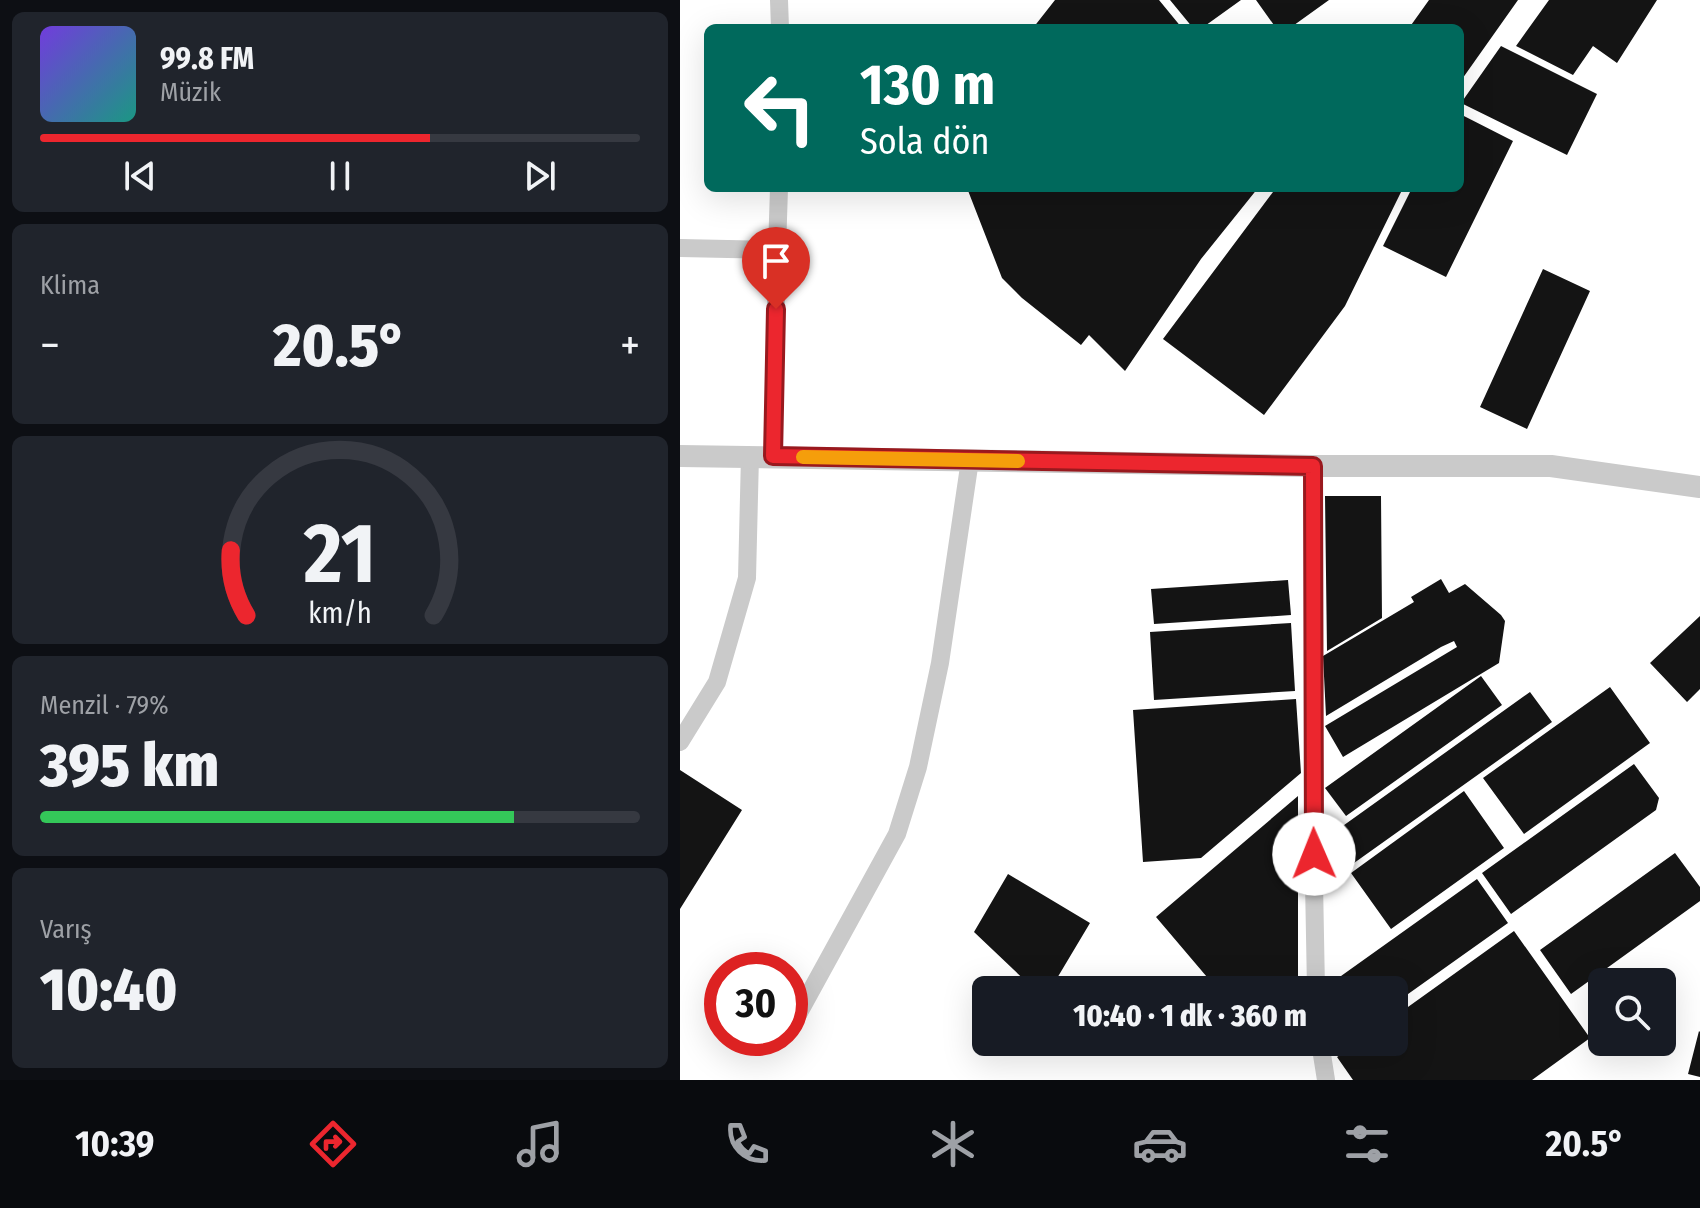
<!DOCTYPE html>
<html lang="tr">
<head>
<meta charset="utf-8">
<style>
  :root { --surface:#171b24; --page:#20242c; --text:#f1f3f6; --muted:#9ea1a6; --line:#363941; --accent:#ec262e }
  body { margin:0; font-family:"Fira Sans Condensed",sans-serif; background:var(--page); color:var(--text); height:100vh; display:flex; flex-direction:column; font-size:30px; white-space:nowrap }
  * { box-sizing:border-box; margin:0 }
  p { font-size:26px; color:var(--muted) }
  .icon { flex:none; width:44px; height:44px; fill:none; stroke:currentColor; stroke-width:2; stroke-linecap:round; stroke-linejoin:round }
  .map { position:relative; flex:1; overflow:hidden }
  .panel { display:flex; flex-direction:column; gap:12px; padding:12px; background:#0d0f14; width:680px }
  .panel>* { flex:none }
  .hud { position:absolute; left:24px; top:24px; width:760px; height:168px; border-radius:12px; box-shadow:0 8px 32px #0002; background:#00695c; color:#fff; overflow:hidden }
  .controls { position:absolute; left:908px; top:968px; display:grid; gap:16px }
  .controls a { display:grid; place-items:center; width:88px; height:88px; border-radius:12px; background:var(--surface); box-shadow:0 8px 32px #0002; font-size:40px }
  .speed { position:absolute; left:24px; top:952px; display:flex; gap:16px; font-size:40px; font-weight:700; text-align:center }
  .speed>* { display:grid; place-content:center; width:104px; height:104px; border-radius:50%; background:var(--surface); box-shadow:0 8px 32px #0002; line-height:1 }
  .speed .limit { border:12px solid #d22; background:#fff; color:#111 }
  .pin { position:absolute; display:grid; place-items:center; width:68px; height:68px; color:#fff; margin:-82px -34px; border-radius:50% 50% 50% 0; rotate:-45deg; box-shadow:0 0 8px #0007 }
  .pin .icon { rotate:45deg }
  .me { position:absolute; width:88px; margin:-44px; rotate:359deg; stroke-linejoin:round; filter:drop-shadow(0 0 6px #0008) }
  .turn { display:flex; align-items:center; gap:28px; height:168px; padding:0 24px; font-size:36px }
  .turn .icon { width:104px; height:104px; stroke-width:2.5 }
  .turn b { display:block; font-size:56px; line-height:68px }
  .big { font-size:60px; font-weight:800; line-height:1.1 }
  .panel .tile { flex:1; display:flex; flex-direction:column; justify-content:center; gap:12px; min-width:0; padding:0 28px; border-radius:12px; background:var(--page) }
  .panel .dial { align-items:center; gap:0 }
  .dial svg { height:208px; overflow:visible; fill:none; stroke:var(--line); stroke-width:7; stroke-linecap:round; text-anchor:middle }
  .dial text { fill:var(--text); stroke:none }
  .song { display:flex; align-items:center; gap:24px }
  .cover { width:96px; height:96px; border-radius:12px; background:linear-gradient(135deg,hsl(260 70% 55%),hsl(170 70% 35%)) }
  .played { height:8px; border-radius:4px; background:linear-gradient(90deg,var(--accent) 65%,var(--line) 65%) }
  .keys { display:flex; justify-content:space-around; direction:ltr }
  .heat { display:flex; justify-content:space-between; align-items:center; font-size:44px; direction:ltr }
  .charge { height:12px; border-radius:6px; background:linear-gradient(90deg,#34c759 79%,var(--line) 0) }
  .trip { position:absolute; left:292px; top:976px; width:436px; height:80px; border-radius:12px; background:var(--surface); box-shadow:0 8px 32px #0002; font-weight:800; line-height:80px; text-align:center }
  .tab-bar { display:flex; height:128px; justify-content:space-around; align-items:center; background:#090b0e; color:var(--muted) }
  .tab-bar .icon { width:56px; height:56px }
  .tab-bar .selected { color:var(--accent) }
  .tab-bar b { font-size:36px; color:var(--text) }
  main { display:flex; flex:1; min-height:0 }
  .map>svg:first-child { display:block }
  .building { fill:#141414 }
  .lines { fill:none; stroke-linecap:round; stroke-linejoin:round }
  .minor { stroke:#cacaca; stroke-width:18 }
  .tertiary { stroke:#cacaca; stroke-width:22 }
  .route-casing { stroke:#99191e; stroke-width:20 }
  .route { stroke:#ec262e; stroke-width:14 }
  .slow { stroke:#f59e0b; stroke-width:14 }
</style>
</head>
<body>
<main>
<section class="panel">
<div class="tile">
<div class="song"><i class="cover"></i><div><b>99.8 FM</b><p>Müzik</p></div></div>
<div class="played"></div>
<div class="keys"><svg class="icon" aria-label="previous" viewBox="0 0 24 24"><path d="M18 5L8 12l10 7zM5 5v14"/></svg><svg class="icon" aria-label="pause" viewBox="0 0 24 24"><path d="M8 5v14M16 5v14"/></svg><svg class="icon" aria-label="next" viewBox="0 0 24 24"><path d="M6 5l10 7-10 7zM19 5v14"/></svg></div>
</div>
<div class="tile"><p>Klima</p>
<div class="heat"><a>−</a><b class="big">20.5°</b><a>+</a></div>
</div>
<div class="tile dial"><svg viewBox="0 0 100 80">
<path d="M14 69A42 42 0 1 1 86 69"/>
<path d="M14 69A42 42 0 0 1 8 44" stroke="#ec262e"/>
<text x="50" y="56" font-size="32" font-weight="700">21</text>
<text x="50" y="72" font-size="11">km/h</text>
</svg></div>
<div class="tile"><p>Menzil · 79%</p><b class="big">395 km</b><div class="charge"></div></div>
<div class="tile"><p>Varış</p><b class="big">10:40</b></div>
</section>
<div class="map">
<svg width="1020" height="1080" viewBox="0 0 1020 1080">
  <rect width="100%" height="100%" fill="#fff"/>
  <!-- building -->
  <path class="building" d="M375,0H479L502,28H353Z
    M490,0H561L522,28H513Z
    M576,0H649L610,28H596Z
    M749,0H838L780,82V28H729Z
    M869,0H977L937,63L913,46L893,75L836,46Z
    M821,46L917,94L887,155L781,103Z
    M780,114L833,141L766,277L703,246L732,188H780Z
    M287,188H578L521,259L445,371L409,335L401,345L342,298L322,278Z
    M596,188H723L665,306L584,415L483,339Z
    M863,269L910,291L847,429L800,407Z
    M645,496H701L702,618L647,651Z
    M761,579L769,593L785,584L821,615L825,621L819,663L663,757L645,726L777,647L774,641L761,647L646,716L643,656L734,602L731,597Z
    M608,580L611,615L474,624L471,589Z
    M1020,616V689L1007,702L970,663Z
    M611,623L615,691L474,700L470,632Z
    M801,676L822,705L666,816L645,788Z
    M930,687L970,743L844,834L803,778Z
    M850,692L872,722L667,868L646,838Z
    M616,699L621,773L521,858L463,862L453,710Z
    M954,764L979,798L976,810L831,914L802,873Z
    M0,770L62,810L0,909Z
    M784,791L824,848L711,929L671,873Z
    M618,796V990H538L476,917Z
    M995,853L1020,887V901L891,994L860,950Z
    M328,874L410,923L370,990H355L294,932Z
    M797,879L828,923L714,1004V990H650L647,986Z
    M834,931L910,1038L852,1080H673L657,1057L679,1042H714V1017Z
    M1019,1031L1020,1032V1077L1008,1074Z"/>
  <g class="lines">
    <!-- minor -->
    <path class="minor" d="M99,0L100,28
      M0,248L97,250L99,188
      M93,456L97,250
      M633,466V827L636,990
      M0,742L37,682L67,578L70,456
      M110,1029L217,834L238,767L260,663L290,460
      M640,1042L646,1080"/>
    <!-- tertiary -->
    <path class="tertiary" d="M0,456L633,466H871L1020,487"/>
  </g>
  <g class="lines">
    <!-- route casing -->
    <g class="route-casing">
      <path id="route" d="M96,309L93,456L633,466L634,854"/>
    </g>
    <!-- route -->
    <use href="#route" class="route"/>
    <!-- slow -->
    <path class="slow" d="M123,457L338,461"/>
  </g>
</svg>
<div class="controls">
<a><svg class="icon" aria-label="search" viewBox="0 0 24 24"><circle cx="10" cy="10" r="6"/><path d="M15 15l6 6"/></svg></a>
</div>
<div class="speed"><div class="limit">30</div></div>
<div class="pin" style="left:96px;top:309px;background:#d93025"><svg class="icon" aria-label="arrive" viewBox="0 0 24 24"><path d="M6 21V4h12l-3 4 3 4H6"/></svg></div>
<svg class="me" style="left:634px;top:854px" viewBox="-20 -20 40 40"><circle r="19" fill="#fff"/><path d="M0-13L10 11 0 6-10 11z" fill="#ec262e"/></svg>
<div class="trip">10:40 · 1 dk · 360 m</div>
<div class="hud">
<div class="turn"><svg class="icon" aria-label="left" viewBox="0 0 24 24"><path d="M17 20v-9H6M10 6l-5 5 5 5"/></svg><div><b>130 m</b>Sola dön</div></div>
</div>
</div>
</main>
<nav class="tab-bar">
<b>10:39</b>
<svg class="icon selected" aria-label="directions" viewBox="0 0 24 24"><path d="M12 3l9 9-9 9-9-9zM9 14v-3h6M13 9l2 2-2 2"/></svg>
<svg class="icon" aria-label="music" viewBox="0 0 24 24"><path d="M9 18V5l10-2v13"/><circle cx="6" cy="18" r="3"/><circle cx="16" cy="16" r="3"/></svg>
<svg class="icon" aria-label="phone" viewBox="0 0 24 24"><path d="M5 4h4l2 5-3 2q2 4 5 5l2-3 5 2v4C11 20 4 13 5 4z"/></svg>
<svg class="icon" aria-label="climate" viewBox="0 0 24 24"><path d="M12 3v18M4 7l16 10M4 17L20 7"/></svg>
<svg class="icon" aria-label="car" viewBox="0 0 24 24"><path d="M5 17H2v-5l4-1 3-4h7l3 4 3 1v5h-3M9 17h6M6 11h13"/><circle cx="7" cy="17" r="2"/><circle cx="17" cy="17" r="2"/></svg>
<svg class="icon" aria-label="filters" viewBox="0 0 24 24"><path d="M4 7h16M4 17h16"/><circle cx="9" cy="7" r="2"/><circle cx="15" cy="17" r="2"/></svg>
<b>20.5°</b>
</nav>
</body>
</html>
